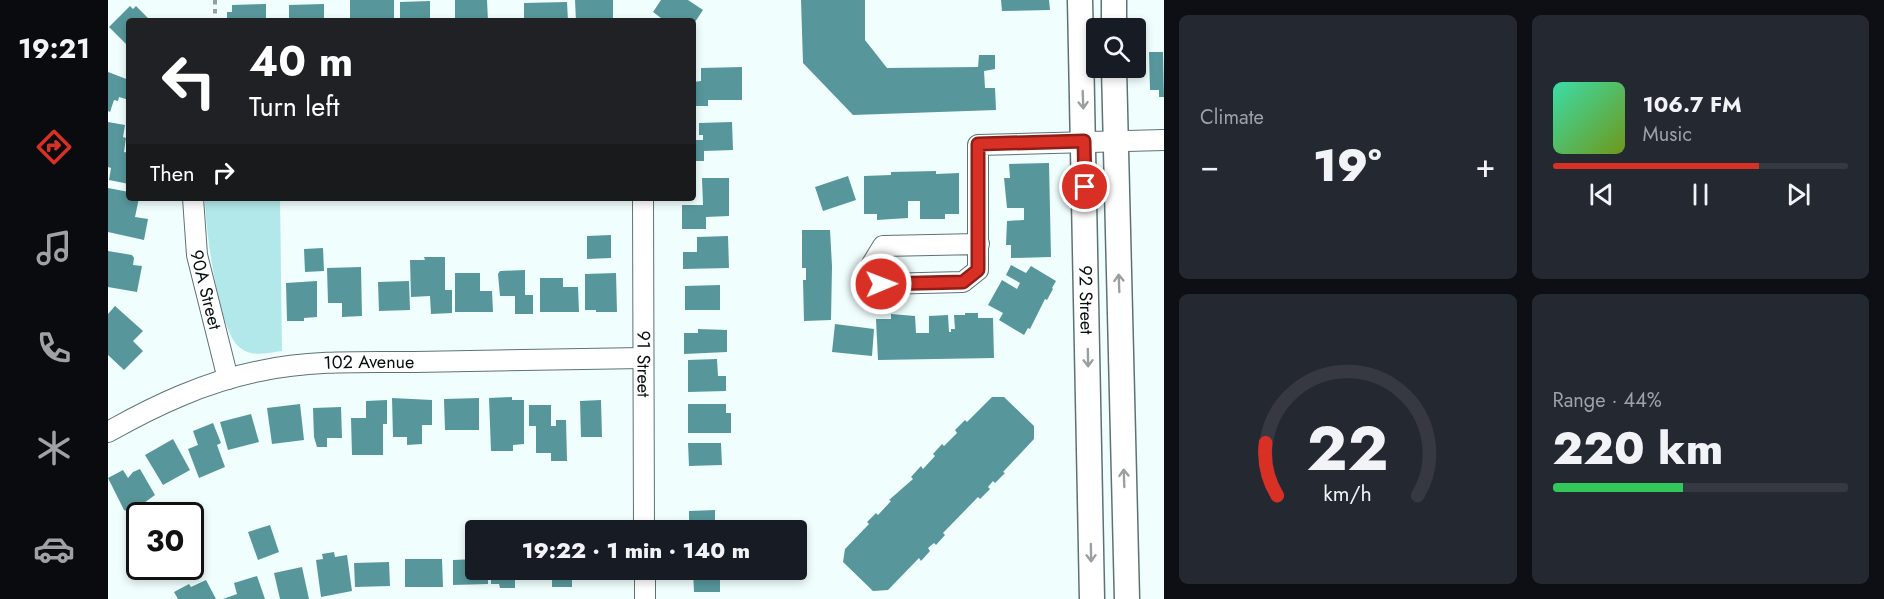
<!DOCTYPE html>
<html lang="en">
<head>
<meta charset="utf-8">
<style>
  :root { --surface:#171b24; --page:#242831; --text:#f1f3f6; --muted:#9ea1a6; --line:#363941; --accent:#d93025 }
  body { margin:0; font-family:Jost,sans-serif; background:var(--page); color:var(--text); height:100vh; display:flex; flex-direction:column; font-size:22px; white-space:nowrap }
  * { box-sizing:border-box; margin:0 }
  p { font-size:20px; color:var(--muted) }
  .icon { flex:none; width:33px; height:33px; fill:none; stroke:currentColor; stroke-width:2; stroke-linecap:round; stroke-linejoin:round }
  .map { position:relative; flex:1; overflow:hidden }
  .details { display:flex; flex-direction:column; gap:15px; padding:15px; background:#0d0f14; width:720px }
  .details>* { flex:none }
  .top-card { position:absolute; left:18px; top:18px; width:570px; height:183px; border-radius:6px; box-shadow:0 3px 9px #0003; background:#202124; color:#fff; overflow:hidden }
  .buttons { position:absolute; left:978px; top:18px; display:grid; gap:12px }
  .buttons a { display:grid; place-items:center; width:60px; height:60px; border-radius:6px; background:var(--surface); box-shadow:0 3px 9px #0003; font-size:30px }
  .speed { position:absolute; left:18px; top:502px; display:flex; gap:12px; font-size:30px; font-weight:700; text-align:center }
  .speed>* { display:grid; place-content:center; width:78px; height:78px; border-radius:50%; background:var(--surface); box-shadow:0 3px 9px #0003; line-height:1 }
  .speed .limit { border:3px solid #111; border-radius:9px; background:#fff; color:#111 }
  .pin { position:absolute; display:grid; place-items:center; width:51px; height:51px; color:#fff; margin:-26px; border:3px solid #fff; border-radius:50%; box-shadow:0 2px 6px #0007 }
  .me { position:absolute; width:66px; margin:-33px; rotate:89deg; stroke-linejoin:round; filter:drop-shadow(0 0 4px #0008) }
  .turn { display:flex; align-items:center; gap:21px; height:126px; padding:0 24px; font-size:27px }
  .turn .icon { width:78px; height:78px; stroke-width:2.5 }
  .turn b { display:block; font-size:42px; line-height:51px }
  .then { display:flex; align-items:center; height:57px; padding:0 24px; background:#0003; gap:12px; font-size:22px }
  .big { font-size:45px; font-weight:800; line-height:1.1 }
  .details .card { flex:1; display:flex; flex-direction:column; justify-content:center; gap:9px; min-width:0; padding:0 21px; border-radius:9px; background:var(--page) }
  .details .dial { align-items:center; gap:0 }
  .dial svg { height:156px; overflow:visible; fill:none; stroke:var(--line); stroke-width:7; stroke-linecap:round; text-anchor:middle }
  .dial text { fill:var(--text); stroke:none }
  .song { display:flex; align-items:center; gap:18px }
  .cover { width:72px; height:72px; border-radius:9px; background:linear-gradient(135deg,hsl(160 70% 55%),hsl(80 70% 35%)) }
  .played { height:6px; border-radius:3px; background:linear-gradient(90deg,var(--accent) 70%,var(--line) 70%) }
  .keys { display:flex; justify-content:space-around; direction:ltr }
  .heat { display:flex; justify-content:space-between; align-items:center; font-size:33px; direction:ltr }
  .charge { height:9px; border-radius:4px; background:linear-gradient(90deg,#34c759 44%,var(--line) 0) }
  .details .tiles { flex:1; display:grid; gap:15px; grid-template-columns:repeat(2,1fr) }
  .trip { position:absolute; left:357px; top:520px; width:342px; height:60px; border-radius:6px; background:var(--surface); box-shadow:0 3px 9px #0003; font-weight:800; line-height:60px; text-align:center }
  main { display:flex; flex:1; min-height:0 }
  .dock { display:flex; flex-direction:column; width:108px; justify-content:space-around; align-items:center; background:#090b0e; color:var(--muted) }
  .dock .icon { width:42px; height:42px }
  .dock .selected { color:var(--accent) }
  .dock b { font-size:27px; color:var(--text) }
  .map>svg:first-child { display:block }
  .green { fill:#b3e8eb }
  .building { fill:#57979b }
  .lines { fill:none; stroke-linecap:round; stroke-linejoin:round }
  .minor-casing { stroke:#5e7274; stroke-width:22 }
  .major-casing { stroke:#5e7274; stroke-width:27 }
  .path { stroke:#94a0a0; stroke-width:4; stroke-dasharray:4.5 4.5; stroke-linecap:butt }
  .minor { stroke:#fff; stroke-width:20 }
  .major { stroke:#fff; stroke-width:24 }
  .oneway { stroke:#9c9f9f }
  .route-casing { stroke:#8d1f18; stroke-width:15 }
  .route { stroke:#d93025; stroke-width:10 }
  .labels { text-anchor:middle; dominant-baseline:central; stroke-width:6; stroke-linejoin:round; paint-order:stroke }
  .street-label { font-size:18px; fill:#081010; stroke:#fff }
</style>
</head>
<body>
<main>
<nav class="dock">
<b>19:21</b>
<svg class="icon selected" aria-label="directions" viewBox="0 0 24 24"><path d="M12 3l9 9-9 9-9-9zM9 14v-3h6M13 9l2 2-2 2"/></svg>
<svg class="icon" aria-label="music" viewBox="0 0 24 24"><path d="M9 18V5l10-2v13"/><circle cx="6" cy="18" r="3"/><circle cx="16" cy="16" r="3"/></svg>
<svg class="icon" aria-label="phone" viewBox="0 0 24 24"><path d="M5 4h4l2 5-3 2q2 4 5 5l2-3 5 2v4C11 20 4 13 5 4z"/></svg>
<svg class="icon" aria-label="climate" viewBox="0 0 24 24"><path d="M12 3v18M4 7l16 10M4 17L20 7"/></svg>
<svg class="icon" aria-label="car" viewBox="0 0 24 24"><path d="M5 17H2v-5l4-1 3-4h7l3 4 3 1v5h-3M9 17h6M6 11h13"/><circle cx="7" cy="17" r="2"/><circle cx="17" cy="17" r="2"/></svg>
</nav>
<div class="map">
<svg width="1056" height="599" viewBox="0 0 1056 599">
  <rect width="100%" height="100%" fill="#f0fefe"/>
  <!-- green -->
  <path class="green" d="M97,198H172L174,351C160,353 142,358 130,346C110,327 97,227 97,198Z"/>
  <!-- building -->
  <path class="building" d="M242,0H286V21H242Z
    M347,0H379L380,21H347Z
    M467,0H505V21H468Z
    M553,0H580L595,10L585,25V21H557L545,12Z
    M693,0H757V40L779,68L870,67L871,55H887V69L876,71L877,88H887L888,110L745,115L695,63Z
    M893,0H941L942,10L894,11Z
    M322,1V21H292V2Z
    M459,2L460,21H416V3Z
    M158,4V21H119V12H124V5Z
    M216,4V21H181V5Z
    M22,6L25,9L28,6L43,21H21V47L1,27Z
    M1041,52H1055L1056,97H1051V90H1042Z
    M634,67V100H600V106H585V82L593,81V68Z
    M0,72L21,80V100L11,97L10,101L6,100L2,112L0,111Z
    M0,122L17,125L15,137L18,138L16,152L21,153V184L1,180L3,168L0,167Z
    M624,122L625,150L596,151V161H585V140H595V135H591V123Z
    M941,163L943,257L903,258V245H898L899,221L916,220V208H899L896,178H902L901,164Z
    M828,171V174L851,173V214H837V219H812V201H800V218L769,220V214H756V176L783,175V172Z
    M740,176L748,200L715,211L707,187Z
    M594,178H621V216L598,217V229H574V205H595Z
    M0,188L21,192V198H31L27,217L40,219L36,240L0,232Z
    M694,230H722L724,266L723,320L696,321L695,280H698V268H694Z
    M503,235V258L479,259V236Z
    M620,236L621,268L575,269V252H589V237Z
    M215,248L216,271L197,272L196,249Z
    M0,251L24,255L26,258L25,265L34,266L29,292L0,287Z
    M316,257H337V290H344V313L323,314L322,296L303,297L302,260H317Z
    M903,265L918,273L923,266L948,281L944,288L945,289L939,300L937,299L922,329L920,328L916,335L891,320L895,313L880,305L894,280L909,289L912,283L898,275Z
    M253,267L254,316L234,317V303H220L219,268Z
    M417,270V295H425V314H407V296H392L390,274L392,271Z
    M347,273H372V291H384L385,312H347Z
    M508,273L509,312H488V310H477V274Z
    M432,278H455V287H470L471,312H432Z
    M209,281V317L196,318V321H179L178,283Z
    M301,281L302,310L271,311L270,282Z
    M612,285V310H577V286Z
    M7,306L35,331L25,341L35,351L16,370L0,355V314Z
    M857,313H870V318H885L886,358L770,360L768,319H783V314L807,316L808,333H821V316L840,315L841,332H843V329H847L846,315H857Z
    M727,324L766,329L764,356L724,352Z
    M590,329L619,330V352L576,354V333H590Z
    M609,359L610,376H618V391L580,392V360Z
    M404,397V400H416V444L405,445V451H383L381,398Z
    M884,397H896L926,426V439L895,472L897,473L887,483L885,481L880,487L882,489L872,499L870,497L835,533L837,535L828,545L826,543L820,548L822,551L813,561L811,558L780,590L765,591L735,562L737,549L761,524L759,522L768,513L770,515L783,501L781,500L805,479L803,477L813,466L815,469L827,456L825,454L834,444L836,446L849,433L847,430L857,420L859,422Z
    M284,398L324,400V425H314V444L299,445V437H285Z
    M371,398V430H337L336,399Z
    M279,400V424H275V455H244L243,418H258V401Z
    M493,400L494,437H473L472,401Z
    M192,404L196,440L164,444L159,408Z
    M580,404H618V413H623V433H580Z
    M421,405H443V426H448V420H458L459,461H443V453H428V426H421Z
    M233,407L234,438H219V447H209L206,437L205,408Z
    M143,414L151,442L120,450L112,422Z
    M105,423L113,443L109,445L117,467L91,478L80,449L90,445L85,431Z
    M65,439L82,470L55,485L37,455Z
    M580,443H613L614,465L581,466Z
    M32,469L47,495L36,503L19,511L16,510L0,478L15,470L20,478L25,472Z
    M607,510V531H581V511Z
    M162,525L171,552L150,560L140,532Z
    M226,552L227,557L239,555L244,591L213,597L208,560L215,559L214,554Z
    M297,559H334L335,587H297Z
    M368,559V570H380V584L345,585V560Z
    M281,562L282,586L247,587L246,563Z
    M194,567L201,599H172L166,573Z
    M383,570H407V588H392L391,584H383Z
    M444,570H464V587H444Z
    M468,570H507V575H468Z
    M585,570H612V592H586Z
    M149,576L157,599H115L129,594L126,583Z
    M98,580L108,599H70L66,592L81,584L83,587Z"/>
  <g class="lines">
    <!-- minor casing -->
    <g class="minor-casing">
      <g id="minor">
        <path id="s1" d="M85,198L89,255L120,379"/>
        <path id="s2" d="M535,198L536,531"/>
        <path d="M871,244L775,246L764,264L773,284L855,282L870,270V145L1056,140"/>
        <path id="s3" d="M0,432C48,405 97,382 152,371C202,360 256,362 307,362C383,360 459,359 535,358"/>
        <path d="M537,570V599"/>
      </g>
    </g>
    <!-- major casing -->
    <g class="major-casing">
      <g id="major">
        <path id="s4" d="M972,0L984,599"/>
        <path d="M1006,0V28"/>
        <path d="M1006,68L1019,599"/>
      </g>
    </g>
    <!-- path -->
    <path class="path" d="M107,0V21"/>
    <!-- minor -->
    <use href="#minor" class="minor"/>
    <!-- major -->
    <use href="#major" class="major"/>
  </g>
  <!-- one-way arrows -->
  <defs><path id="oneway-shaft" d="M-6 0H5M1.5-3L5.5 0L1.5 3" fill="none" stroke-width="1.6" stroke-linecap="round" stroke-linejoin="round" transform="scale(1.5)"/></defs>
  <g class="oneway">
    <use href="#oneway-shaft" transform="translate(975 100) rotate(88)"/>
    <use href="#oneway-shaft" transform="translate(1011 283) rotate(-92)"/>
    <use href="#oneway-shaft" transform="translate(980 358) rotate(89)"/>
    <use href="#oneway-shaft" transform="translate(1016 478) rotate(-92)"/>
    <use href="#oneway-shaft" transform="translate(983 553) rotate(89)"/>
  </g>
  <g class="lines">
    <!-- route casing -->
    <g class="route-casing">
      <path id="route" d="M773,284L855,282L870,270V144L976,141L977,187"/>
    </g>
    <!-- route -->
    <use href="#route" class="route"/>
  </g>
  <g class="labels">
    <!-- street labels -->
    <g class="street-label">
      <text stroke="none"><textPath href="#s1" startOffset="93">90A Street</textPath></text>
      <text stroke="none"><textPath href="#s4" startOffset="300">92 Street</textPath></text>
      <text stroke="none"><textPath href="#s3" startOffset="274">102 Avenue</textPath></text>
      <text stroke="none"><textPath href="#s2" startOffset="166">91 Street</textPath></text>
    </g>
  </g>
</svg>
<div class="buttons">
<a><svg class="icon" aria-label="search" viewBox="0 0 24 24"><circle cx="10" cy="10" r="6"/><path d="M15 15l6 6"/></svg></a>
</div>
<div class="speed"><div class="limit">30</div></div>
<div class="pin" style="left:977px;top:187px;background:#d93025"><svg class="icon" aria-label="arrive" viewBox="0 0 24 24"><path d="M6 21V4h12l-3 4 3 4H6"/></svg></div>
<svg class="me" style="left:773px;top:284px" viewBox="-20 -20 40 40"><circle r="17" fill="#d93025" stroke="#fff" stroke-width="3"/><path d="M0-11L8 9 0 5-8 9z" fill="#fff"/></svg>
<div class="trip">19:22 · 1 min · 140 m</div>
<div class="top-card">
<div class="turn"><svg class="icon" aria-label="left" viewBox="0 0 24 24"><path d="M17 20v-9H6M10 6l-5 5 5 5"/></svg><div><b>40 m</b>Turn left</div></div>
<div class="then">Then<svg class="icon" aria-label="right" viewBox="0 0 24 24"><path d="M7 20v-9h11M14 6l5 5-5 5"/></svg></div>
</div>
</div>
<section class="details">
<div class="tiles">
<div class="card"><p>Climate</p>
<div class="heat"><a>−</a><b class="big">19°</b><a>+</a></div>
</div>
<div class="card">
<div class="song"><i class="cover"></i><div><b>106.7 FM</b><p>Music</p></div></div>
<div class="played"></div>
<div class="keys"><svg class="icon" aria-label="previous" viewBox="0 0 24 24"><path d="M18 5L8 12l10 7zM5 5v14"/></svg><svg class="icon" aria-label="pause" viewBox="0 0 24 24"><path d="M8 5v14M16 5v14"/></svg><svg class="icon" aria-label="next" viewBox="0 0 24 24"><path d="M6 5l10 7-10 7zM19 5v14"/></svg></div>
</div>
<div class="card dial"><svg viewBox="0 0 100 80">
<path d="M14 69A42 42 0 1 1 86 69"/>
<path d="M14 69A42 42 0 0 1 8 42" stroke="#d93025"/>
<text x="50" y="56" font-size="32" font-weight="700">22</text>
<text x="50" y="72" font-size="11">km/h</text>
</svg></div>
<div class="card"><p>Range · 44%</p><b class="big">220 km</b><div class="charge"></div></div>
</div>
</section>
</main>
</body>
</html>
